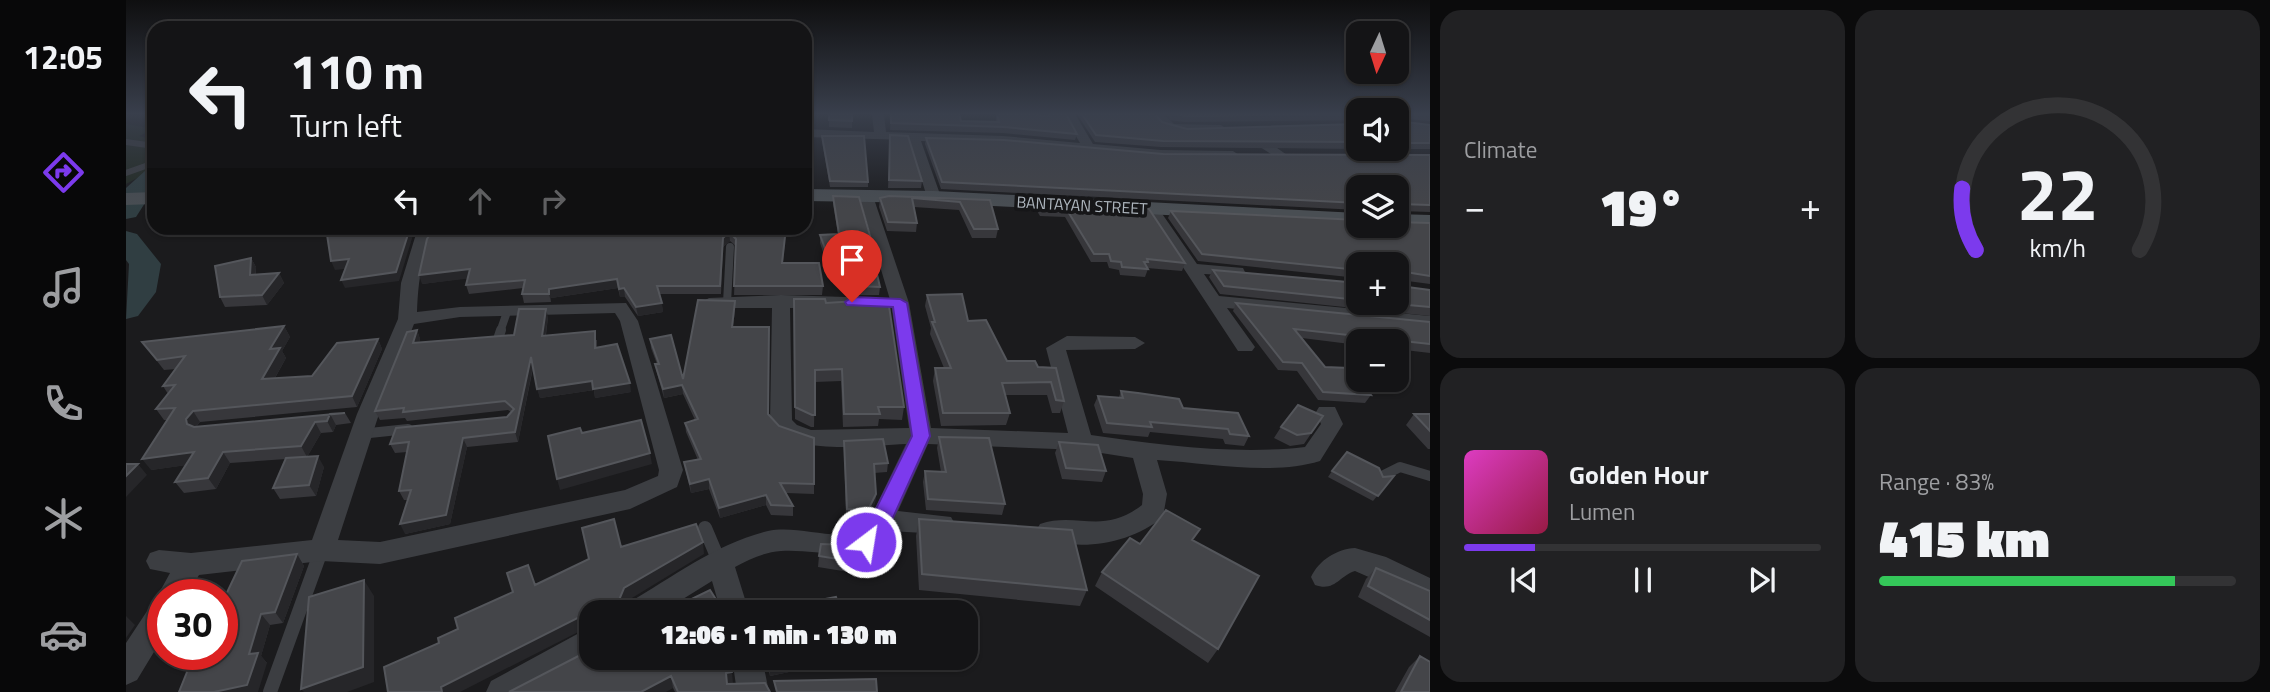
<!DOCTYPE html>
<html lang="en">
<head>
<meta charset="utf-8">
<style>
  :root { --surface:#141416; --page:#212123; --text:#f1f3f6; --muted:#9d9ea1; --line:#333335; --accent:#7c3aed }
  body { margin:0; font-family:"Titillium Web",sans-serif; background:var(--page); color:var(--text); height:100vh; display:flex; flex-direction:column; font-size:26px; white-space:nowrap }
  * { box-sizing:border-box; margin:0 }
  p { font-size:23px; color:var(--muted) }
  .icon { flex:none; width:38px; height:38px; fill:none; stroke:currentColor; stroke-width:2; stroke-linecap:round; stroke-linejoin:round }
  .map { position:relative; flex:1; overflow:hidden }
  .sheet { display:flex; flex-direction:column; gap:10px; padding:10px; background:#0b0b0c; width:840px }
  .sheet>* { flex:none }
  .hud { position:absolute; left:21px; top:21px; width:665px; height:214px; border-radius:21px; box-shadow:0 2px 5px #0004,0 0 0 2px var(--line); background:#141416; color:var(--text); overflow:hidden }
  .needle { width:46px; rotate:184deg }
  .fabs { position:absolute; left:1220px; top:21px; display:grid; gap:14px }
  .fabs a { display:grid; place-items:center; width:63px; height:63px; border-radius:14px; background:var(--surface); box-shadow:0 2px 5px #0004,0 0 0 2px var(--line); font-size:35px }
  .speed { position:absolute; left:21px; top:579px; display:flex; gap:14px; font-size:35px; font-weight:700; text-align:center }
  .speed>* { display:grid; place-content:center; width:91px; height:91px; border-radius:50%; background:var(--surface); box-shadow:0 2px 5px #0004,0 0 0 2px var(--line); line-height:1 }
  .speed .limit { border:10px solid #d22; background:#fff; color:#111 }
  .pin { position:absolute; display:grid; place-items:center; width:60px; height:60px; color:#fff; margin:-72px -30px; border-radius:50% 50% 50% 0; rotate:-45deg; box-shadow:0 0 7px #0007 }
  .pin .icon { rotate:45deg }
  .me { position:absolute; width:77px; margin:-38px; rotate:31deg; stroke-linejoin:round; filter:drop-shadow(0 0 5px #0008) }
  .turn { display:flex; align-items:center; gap:24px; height:147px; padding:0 28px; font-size:32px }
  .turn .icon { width:91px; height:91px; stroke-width:2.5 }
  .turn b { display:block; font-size:49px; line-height:60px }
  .lanes { display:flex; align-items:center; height:66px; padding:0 28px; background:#0003; justify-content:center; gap:35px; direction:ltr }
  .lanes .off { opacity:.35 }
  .big { font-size:52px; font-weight:800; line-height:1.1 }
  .sheet .widget { flex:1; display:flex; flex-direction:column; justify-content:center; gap:10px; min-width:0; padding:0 24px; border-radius:21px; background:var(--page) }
  .sheet .dial { align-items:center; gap:0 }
  .dial svg { height:182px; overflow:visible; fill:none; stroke:var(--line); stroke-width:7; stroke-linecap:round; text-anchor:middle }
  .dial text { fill:var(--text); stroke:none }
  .song { display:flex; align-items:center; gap:21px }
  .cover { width:84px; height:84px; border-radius:10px; background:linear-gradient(135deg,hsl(310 70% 55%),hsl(340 70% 35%)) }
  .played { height:7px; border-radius:4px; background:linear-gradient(90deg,var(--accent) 20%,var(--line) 20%) }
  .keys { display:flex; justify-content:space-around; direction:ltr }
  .heat { display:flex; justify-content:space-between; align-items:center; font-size:38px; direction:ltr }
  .charge { height:10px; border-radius:5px; background:linear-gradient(90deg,#34c759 83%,var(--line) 0) }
  .sheet .tiles { flex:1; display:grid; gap:10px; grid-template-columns:repeat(2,1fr) }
  .trip { position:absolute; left:453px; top:600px; width:399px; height:70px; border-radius:21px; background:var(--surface); box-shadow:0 2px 5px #0004,0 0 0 2px var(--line); font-weight:800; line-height:70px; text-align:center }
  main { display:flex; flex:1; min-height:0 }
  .menu { display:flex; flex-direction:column; width:126px; justify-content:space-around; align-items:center; background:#080809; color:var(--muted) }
  .menu .icon { width:49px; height:49px }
  .menu .on { color:var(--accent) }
  .menu b { font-size:32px; color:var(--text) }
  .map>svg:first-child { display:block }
  .green { fill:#212920 }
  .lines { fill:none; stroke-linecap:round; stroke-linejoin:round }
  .river { fill:#303e42; fill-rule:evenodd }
  .lane-far3 { stroke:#3c3e42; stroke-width:6 }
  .lane-far2 { stroke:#3c3e42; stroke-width:8 }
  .lane-far1 { stroke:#3c3e42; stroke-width:10 }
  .lane { stroke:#3c3e42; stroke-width:14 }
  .street { fill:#3c3e42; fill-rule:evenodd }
  .secondary { fill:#494e53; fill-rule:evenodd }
  .wall { fill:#37373b }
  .shaded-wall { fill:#262629 }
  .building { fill:#444549; stroke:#54565b; stroke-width:2 }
  .route { fill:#7c3aed; stroke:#51269a; stroke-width:2 }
  .labels { text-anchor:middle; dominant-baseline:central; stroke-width:7; stroke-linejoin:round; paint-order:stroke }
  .far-street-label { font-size:16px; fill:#adb5bd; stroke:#161618 }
</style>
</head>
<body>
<main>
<nav class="menu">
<b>12:05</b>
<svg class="icon on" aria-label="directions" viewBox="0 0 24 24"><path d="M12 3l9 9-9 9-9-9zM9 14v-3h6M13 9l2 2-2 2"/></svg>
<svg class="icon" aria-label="music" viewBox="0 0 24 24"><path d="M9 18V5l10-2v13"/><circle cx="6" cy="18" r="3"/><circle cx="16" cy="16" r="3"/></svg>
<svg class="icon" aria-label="phone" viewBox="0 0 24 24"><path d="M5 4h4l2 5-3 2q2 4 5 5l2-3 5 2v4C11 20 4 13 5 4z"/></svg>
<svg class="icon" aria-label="climate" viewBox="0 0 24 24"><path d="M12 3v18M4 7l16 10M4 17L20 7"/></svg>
<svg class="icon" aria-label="car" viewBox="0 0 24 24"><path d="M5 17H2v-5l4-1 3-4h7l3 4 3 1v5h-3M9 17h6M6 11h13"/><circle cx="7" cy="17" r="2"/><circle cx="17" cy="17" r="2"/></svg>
</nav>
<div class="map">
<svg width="1304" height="692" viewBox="0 0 1304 692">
  <rect width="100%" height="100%" fill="#1b1b1d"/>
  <!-- green -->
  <path class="green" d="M0,124L28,129L13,136L28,140V169L0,184Z"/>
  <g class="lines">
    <!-- river -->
    <path class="river" d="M28,168V189L10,217L0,219V188L19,171Z
      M0,231L11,234L35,264L30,292L12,316L0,319L3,264L0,260Z"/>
    <!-- lane-far3 -->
    <path class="lane-far3" d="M0,142L28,146
      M0,173L28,163"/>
    <!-- lane-far2 -->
    <path class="lane-far2" d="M601,303L604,247
      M374,332L381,312"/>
    <!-- lane-far1 -->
    <path class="lane-far1" d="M372,339L375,330
      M234,434L282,429
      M1256,476L1274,467L1304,476"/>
    <!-- lane -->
    <path class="lane" d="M579,528L593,561
      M144,692L195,551"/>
    <!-- street -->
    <path class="street" d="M746,114H758L760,132L877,136L954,143L937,114H949L967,144L1035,150L1107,151L1113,155L1107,159C1003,157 899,144 795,141L815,197L808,201L801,197L783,140L679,137V129L748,132Z
      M1025,114H1038L1048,124L1095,125L1101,129L1095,133L1041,129Z
      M1119,131H1127L1161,155L1151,158L1119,137Z
      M740,192L747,196L783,303L805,428L942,433L920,348L941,336L1009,337L1019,343L1009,349L940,350L965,435C1034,445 1110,455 1179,447L1195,424L1190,412L1193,407H1209L1217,424L1194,461C1144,476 1083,463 1031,460L1041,494L1037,517C1004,544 955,552 914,538L910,531L914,524C951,511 976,536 1016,505L1017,494L1007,458L956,450L802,444L772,511L825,517L829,524L825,531L816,534L763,531L757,544C724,562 691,549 655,551C639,552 624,559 609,567L623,612H595L586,581L536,612H498L502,603C547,577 591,543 642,531C672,524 711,543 739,529L780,444C743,445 665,458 644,422L646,308H583L574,303L583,298L655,295L752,298L755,302L752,306L746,307L664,308L666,420L671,425L685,430L783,428L765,303L733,196Z
      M1025,204L1030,205L1071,264L1117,268L1119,272L1117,276L1078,274L1093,296L1304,316V328L1101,308L1129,347L1126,351H1112L1018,208Z
      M296,228H312C295,250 292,285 291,312L334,307L500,303L512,321L557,470L551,487L504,509L254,564L195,561L73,575L61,595H37V637L11,680L0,685V643L27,602L34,599L32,595L44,573L24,569L20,561L24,553L33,550L65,553L186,540L231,414L272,319L275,283L290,234ZM489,313L494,321L533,470L532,476L499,490L254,542L212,540L253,414L288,324L334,317Z
      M1229,548L1260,557L1304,578V604L1229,571C1213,576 1209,592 1189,585L1185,577C1193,560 1211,549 1229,548Z
      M466,626V656L405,692H360L365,681Z
      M606,658H636L643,692H611Z"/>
    <!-- secondary -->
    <path class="secondary" d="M679,189L808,191L1232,213V225L808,203L679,201Z
      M28,192V204L0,205V193Z
      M1270,214L1304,215V229L1263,226H1270Z"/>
  </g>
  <!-- wall -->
  <path class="wall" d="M703,114L726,121V128L703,127Z
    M765,114L835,121L870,122V114L919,116L918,114H940L951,134L949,140L877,133L764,130Z
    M951,114H1029L1036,122L1061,129L1232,124V149L1035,147L969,142Z
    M1040,114H1232V120L1059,122L1044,120Z
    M1270,114H1304V121L1272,118L1271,121L1304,125V149H1245H1270Z
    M696,136L742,182V187H704L696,141Z
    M800,138L1037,154L1304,155V212L1273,211L1232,187V210L815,189L799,144Z
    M764,142L796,181L795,188H762Z
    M707,196L749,253L748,261L754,287L753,295H731L728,279H706L694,243V235L712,234L707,204Z
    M754,198L864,200L872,229L870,238H846L833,210L788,207L791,223L790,232L761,231L753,207Z
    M913,204L1023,209L1059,263L1056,271L1021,268L1022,269L1019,277L994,275L993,270L983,268L981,262H965L939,217L914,216L911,211Z
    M1045,211L1304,223V284L1274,280V286L1304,290V316L1094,294L1083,277L1087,270L1232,283V303H1270L1232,264V278L1072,261L1042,218Z
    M97,228H141L137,232L101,235Z
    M369,228H660L657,263L697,286L696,295H608L610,246L604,241L597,247L595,294H534L537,312L512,316L499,297H494L492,288L425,298V302L398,303L396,294L397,288L343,294L340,285L342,278L296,284Z
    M125,258L130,267V274L153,273L158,283L141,305L99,307L94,297Z
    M801,295L842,321L881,361L912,367L930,368L938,401L934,413H926L921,395H879L884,413L880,425L815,426L807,381L809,368H818L804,334L805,328L799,306Z
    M668,299L700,303L778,407L776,420L753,419L752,426L717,427L715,381L689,382L688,427H685L669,419Z
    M1110,303L1304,322V353L1270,349V341H1232V345L1176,338L1199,367L1245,395L1239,403L1192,400L1171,371L1152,370L1107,311Z
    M609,310L607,327L642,415L688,484V494L660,493L667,506V516L645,515L640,505L594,518L583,489L565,493L560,472L558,462L572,460L560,432L559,423L569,420L557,394L538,398L531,373L529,364H531L525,348L524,339L557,379Z
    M422,317L420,335L471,340V347L505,392L469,398L468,390L414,398L407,368L392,442L341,447L324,524L279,534L282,500H278L273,491L281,452L269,453L264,444L381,417L385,412L382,410L281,421L279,418L254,420L249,411L291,330L294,339L293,343L388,335Z
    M158,326L164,337L156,351L160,358L149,378L186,376L252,339L256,349L231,407L74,422L70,427L219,413L225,423L210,425L207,432L195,433L181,457L198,467L190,496L154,499L147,488L160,459L104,463L90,489L58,493L49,482L60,465L25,470L41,420H38L30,409L42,394L37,386L50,369L38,370L16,342Z
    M995,391L1057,408L1123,436L1118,446L1099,444L1097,439L1024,432L1022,437L977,433L968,405L972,396L993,397Z
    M1288,414H1304V449H1302L1280,425Z
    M1197,416L1178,444L1164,446L1148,438L1155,427Z
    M813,437L879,504L876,515L800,510L797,482L799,471L815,472L811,448Z
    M718,441L762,463L761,472L748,473L750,494L749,503L741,519L720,518L718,450Z
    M933,442L980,471L976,482L936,479L929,453Z
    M1206,471L1257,477L1268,476L1247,501L1202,477Z
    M793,519L961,590L954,606L793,590L790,536Z
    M1067,540L1092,649L1082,663L969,586L976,572L1014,544Z
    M745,541L741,575L692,567L693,556L721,545Z
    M171,554L178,566L157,623L144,625L135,656L141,663H81Z
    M1250,568L1304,591V637L1232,597L1240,579Z
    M466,649L607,684L644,692H549L547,688Z
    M1294,656L1304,692H1269L1283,667Z
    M640,658H725V659L644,676Z"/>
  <!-- shaded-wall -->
  <path class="shaded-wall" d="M284,228H294L288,232L273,281L219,288L215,280Z
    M603,232L604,241L597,247L595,294L597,238Z
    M125,258L130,267L129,284L124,275Z
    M223,259L226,268L209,270L205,261Z
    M344,269L347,278L296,284L293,275Z
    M153,273L158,283L141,305L136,295Z
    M491,279L492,288L425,298V302L423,294V289Z
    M498,288L499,297H494L493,289Z
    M609,301V310L606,335V327Z
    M536,303L537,312L512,316L510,307Z
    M420,309L422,317L418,345L416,336Z
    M158,326L164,337L156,351L160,358L142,390L136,379L144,349Z
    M291,330L294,339L290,352L287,343Z
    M252,339L256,349L231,407L226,396Z
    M405,357L407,366L392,442L389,432Z
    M466,381L504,383L505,392L469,398L468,390L414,398L411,389Z
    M556,385L557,394L538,398L537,389Z
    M67,411L74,422L67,430L61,424L60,419Z
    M204,414L210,425L207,432L201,421Z
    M189,422L195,433L181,457L175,446Z
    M337,438L341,447L324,524L279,534L274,524Z
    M68,452L76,463L25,470L16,459Z
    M97,452L104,463L90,489L82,478Z
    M524,453L526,464L434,490L431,479Z
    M192,456L198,467L190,496L183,485Z
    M12,464L21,475L0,497V476Z
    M583,479V489L565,493L564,484Z
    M750,494L749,503L741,519L742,510Z
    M640,495V505L594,518L593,508Z
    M577,542L578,554L501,601L493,600L498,588Z
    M171,554L178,566L157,623L149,612Z
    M238,580L248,596V682L221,692H178L175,689Z
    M483,602L486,612H466V625L334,692H316L315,687Z
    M135,614L144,625L135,656L141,663L132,692H88L123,654Z
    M0,616L9,625L0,638Z
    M679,658H725V659L644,676V665Z
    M606,672L607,684L601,685L600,673Z
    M545,676L547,688L540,692H515Z"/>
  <!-- building -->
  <path class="building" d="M703,114H726V121L703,120Z
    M765,114H833L835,121L873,122L871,114H896L924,116L923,114H940L951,134L878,127L765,123Z
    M956,114H1029L1036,122L1061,129L1232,124V142L1037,141L970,135Z
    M1049,114H1190L1061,116Z
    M1270,114H1273L1271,121L1304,125V143H1270Z
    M764,135L782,136L796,181L763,180Z
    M696,136H738L742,182L704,181Z
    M800,138L878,140L1037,154L1304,155V205L1274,204L1272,216L1270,217V187H1232V203L816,182Z
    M707,196L733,197L749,253H746L754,287L732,286L729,270H707L694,235L713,234Z
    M763,196L864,200L872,229H848L834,202L786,198L791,223L762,222L754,198Z
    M913,204L1023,209L1059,263L1021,259L1022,262H1018L1022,269L996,267L995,262L985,261L983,254H968L941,210L916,209Z
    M1045,211L1232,220V226H1270V222L1304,223V276L1273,271L1274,286L1304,290V307L1260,303H1270V264H1232V270L1076,254Z
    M200,228H284L270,272L215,280L223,259L205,261Z
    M308,228H362L361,229L375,228H660L656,263H693L697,286H608L610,239L603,232L597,238L594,286H531L536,303L510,307L498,288L493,289L491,279L423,289V294H396L399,280L340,285L344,269L293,275L301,239Z
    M125,258L124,275L153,273L136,295L94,297L89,266Z
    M1087,270L1232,283V300L1098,286Z
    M836,294L842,321L860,320L881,361H909L912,367L930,368L938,401L930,400L925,382L876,383L884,413H817L809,368H825L806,322H809L801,295Z
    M668,299H699L700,303L762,299L778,407H752L754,414H718L716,369L689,370V415H686L669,407Z
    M572,300L609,301L606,327H643L642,414L653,426L688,438V484L654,483L667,506L645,505L640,495L593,508L583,479L564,484L558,462L575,459L559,423L572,419L556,385L537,389L529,364H533L524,339L545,335L557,379Z
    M1110,303L1304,322V344L1168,329L1199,367L1223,368L1245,395L1197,392L1176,363L1157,362Z
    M393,309H420L416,336L469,331V348L491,344L504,383L467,389L466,381L411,389L405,357L389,432L337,438L320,515L274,524L285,490L273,491L283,442L264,444L270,428L381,417L388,409L379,401L277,412L278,408L249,411L281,332L291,330L287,343L388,335Z
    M158,326L144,349L154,348L136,379L186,376L211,343L252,339L226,396L67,411L60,419L61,424L68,427L219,413L204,414L201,421L189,422L175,446L97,452L82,478L49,482L68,452L16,459L49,408L30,409L49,385L37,386L59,356L31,360L16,342Z
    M995,391L1012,393L1053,399L1057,408L1112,413L1123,436L1104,434L1102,429L1024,422L1026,427L981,423L972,396L997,398Z
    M1172,405L1197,416L1185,433L1171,435L1155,427Z
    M1288,414H1304V431Z
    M515,420L524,453L431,479L422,436L454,428L456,433Z
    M813,437L863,438L879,504L802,499L799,471L820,472Z
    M757,439L762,463L748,464L750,494L742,510L721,509L718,441Z
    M933,442L972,445L980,471L940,468Z
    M1221,452L1253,468L1257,477L1268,476L1252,496L1206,471Z
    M192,456L183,485L147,488L160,458Z
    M0,464H12L0,476Z
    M1040,510L1074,529L1066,540L1133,576L1092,649L976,572L1004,538L1014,544Z
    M488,519L495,547L570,524L577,542L498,588L493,600L535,602L539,612L584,590L598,612H488L483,602L315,687L316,692H262L258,667L313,643L312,638L332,629L329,618L387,592L381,573L402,565L409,585L463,559L456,528Z
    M793,519L946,530L961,590L796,574Z
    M745,541L742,564L693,556L695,544L721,545Z
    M171,554L149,612L135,614L123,654L132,653L121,685L88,692H53L63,667L81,663L84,654H96V603L116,561Z
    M1250,568L1304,591V620L1242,586Z
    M238,580L237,667L175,689L183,597Z
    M710,597L715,612H632Z
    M35,614H37V634H33Z
    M466,649V658H605L606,672L600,673L601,684L639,683L644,692H552L545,676L515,692H383Z
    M1294,656L1304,662V692H1275Z
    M642,658H679L644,665Z
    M750,679L751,692H651L648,681Z"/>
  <!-- sky -->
  <linearGradient id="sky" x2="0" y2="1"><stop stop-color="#0f0f10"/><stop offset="0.54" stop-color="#393f4c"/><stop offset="1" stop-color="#393f4c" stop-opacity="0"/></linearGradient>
  <rect width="1304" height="211" fill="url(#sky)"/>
  <!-- route -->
  <path class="route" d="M726,297L774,299L781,303L804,436L756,542L740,551L733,548L729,542L740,529L786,436L767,307L721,305L719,302Z"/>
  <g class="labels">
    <!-- far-street labels -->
    <g class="far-street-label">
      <text transform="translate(956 205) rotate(3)">BANTAYAN STREET</text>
    </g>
  </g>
</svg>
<div class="fabs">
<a><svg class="needle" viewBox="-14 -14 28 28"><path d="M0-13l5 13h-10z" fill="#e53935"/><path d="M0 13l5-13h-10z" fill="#9d9ea1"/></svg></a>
<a><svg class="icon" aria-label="sound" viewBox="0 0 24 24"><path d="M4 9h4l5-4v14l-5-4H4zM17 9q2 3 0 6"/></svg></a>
<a><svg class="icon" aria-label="layers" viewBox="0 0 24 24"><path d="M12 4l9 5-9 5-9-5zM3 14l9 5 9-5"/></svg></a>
<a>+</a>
<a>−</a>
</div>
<div class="speed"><div class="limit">30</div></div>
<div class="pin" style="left:726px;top:302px;background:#d93025"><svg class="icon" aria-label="arrive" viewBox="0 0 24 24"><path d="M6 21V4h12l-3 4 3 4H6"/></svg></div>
<svg class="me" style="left:740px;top:542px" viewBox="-20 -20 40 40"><circle r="17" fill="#7c3aed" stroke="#fff" stroke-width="3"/><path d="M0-11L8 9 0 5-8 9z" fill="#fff"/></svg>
<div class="trip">12:06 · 1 min · 130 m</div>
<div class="hud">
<div class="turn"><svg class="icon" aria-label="left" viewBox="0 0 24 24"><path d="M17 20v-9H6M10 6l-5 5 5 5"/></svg><div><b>110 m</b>Turn left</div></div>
<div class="lanes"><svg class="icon" aria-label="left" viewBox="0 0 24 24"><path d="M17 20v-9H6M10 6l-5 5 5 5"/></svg><svg class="icon off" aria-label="ahead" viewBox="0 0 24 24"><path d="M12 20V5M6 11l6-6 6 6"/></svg><svg class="icon off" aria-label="right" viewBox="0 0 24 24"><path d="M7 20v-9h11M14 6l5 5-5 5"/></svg></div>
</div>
</div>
<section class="sheet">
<div class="tiles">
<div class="widget"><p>Climate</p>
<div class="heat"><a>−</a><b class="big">19°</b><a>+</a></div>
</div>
<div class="widget dial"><svg viewBox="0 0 100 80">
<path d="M14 69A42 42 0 1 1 86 69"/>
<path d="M14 69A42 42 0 0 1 8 42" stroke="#7c3aed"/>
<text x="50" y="56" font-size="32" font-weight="700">22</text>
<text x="50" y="72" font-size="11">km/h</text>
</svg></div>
<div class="widget">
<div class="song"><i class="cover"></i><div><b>Golden Hour</b><p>Lumen</p></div></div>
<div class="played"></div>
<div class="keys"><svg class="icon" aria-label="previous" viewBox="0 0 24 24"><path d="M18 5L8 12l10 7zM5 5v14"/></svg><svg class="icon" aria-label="pause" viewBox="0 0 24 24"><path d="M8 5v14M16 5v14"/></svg><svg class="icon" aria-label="next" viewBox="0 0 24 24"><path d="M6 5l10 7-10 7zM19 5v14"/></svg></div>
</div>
<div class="widget"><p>Range · 83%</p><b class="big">415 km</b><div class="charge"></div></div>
</div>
</section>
</main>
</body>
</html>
